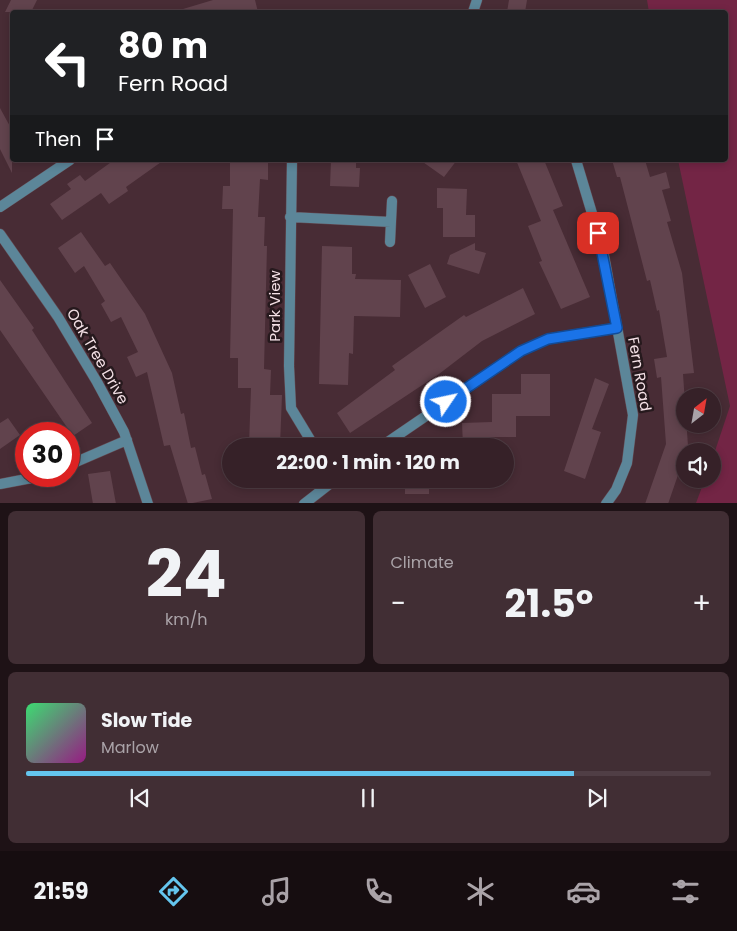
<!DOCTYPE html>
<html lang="en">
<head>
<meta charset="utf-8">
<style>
  :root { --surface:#362128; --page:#412e34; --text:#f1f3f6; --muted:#aaa3a8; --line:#503e45; --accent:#64c5ee }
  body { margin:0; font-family:Poppins,sans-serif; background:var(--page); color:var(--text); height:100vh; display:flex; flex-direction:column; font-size:19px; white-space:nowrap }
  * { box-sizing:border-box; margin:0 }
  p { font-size:16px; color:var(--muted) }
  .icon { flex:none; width:28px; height:28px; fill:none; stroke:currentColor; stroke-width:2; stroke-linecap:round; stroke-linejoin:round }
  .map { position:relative; height:503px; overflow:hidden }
  .details { display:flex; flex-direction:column; gap:8px; padding:8px; background:#1e1216; flex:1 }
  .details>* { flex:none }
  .hud { position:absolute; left:10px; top:10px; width:718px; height:152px; border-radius:5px; box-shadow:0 2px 8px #0003,0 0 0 1px var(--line); background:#202124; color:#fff; overflow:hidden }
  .needle { width:32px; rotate:31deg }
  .controls { position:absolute; left:676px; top:388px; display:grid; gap:10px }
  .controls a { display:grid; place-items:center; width:45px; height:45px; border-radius:50%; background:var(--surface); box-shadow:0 2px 8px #0003,0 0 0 1px var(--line); font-size:25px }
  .speed { position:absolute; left:15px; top:422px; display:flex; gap:10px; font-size:25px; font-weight:700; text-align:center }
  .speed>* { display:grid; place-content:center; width:65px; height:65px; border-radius:50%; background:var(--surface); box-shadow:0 2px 8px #0003,0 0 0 1px var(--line); line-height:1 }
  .speed .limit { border:8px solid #d22; background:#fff; color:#111 }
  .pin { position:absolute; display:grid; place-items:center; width:42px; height:42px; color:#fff; margin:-21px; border-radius:10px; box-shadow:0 2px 8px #0006 }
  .me { position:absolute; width:55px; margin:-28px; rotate:56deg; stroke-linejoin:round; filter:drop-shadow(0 0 4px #0008) }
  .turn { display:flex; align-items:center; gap:18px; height:105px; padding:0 25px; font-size:22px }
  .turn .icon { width:65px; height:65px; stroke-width:2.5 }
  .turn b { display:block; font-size:35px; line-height:42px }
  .then { display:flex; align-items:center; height:48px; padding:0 25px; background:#0003; gap:10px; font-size:19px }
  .big { font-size:38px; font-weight:700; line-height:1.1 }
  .details .widget { flex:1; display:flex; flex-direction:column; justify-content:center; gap:8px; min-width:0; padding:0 18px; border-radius:8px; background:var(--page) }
  .details .dial { align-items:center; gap:0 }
  .dial b { font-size:65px; line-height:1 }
  .song { display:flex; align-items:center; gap:15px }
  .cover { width:60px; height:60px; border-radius:8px; background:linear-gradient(135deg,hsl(140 70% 55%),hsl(310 70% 35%)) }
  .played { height:5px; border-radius:2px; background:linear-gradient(90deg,var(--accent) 80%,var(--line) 80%) }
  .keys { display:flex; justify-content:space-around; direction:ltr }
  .heat { display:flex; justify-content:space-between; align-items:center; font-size:28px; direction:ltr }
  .details .tiles { flex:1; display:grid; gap:8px; grid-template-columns:1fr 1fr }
  .widget:last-child { grid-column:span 2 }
  .trip { position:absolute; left:222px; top:438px; width:292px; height:50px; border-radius:25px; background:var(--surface); box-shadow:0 2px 8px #0003,0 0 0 1px var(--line); font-weight:700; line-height:50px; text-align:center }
  .tabs { display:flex; height:80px; justify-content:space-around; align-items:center; background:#160d10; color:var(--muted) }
  .tabs .icon { width:35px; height:35px }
  .tabs .active { color:var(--accent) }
  .tabs b { font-size:22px; color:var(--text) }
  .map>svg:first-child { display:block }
  .green { fill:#732545 }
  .building { fill:#61434d }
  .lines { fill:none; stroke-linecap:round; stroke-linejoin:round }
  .street-casing { stroke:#644951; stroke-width:11 }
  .street { stroke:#5c8699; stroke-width:10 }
  .route-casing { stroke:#114b97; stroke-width:12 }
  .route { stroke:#1a73e8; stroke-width:9 }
  .labels { text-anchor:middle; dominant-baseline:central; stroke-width:5; stroke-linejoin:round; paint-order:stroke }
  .street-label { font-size:15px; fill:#f4e1e6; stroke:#26191d }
</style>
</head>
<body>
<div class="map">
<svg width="737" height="504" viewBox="0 0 737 504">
  <rect width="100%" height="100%" fill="#482c35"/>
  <!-- green -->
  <path class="green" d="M647,0H737V503H696L705,479H712L713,457L730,406L678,160H725V12H649Z"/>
  <!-- building -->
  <path class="building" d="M11,0H37L31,12H5Z
    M213,0H255L258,12H183V9Z
    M509,0H527L525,12H507Z
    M0,108L12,130V173L0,149Z
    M114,160H164L126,187L128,191L109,204L101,193L62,220L50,204L71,189L67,184L80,175L85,181Z
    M230,160H268V180L260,179L258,217H265L264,246H267L264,369L271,370L270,395H282L280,446L249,445L251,388H238V358H230L233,209H222L223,186H230Z
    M331,160H356V168H360L359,187L330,186Z
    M420,160H457L444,177Z
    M516,160H544L563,206L553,210L590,297L561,309L539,262L542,261L528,226L541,221Z
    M612,160H645L650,177L666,172L670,188L662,190L671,221L667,222L682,273L694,373L683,374L688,446L668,504H645L666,444L661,377L657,378L654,359L667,357L659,310L657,311L650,280L647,281L620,177H617Z
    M437,188L467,189L466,215H475V237H443V208H437Z
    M81,232L105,266L110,263L145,314L172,373L181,414L184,413L191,448L195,447L202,475L205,474L212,499L188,504L170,445L164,446L147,372L136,377L127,357L138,352L121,317L111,322L101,304L105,301L84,266L75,273L58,248Z
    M475,243V250L486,253L479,274L447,264L450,255Z
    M322,246L352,247V274H356L355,279L401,280L400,317L354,316L353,354L349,353L348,385L319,384Z
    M430,264L446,297L425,308L408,275Z
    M0,280L34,328L32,330L92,423L73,436L0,330Z
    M523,288L535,314L482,341L439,374L350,433L337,413L395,370L392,366L464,315L466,317Z
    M521,374H550V416H516V437H486V446H463L462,423L492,422V394H521Z
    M595,378L609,384L592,429L601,432L585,479L564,471Z
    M8,418L20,435L0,449V423Z
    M110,471L116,504H93L88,474Z
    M405,479H429V494H405Z"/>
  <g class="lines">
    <!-- street casing -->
    <g class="street-casing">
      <path id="street" d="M473,12L477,0
        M292,160L289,366L291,408L314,446
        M576,160L603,250L633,415L627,463L616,490L606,504
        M0,207L70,160
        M290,217L391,222
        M0,234L58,317L97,382L124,432L148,504
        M390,242L392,201
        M382,446L521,351L548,339L617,328
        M69,465L127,440
        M0,484L42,476
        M304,504L336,479"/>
    </g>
    <!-- street -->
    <use href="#street" class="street"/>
  </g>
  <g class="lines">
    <!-- route casing -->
    <g class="route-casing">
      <path id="route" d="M446,402L521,351L548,339L617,328L598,233"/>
    </g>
    <!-- route -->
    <use href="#route" class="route"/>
  </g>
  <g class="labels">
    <!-- street labels -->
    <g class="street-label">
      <text transform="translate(274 306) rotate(-90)">Park View</text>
      <text transform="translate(98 356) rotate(60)">Oak Tree Drive</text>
      <text transform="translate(640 374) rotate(80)">Fern Road</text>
    </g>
  </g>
</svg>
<div class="controls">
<a><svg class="needle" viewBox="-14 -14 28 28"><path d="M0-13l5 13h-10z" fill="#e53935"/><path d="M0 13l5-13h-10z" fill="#aaa3a8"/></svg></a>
<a><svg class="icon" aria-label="sound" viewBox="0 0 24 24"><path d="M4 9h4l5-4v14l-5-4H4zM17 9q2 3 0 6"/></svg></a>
</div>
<div class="speed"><div class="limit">30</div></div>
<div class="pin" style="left:598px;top:233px;background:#d93025"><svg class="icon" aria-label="arrive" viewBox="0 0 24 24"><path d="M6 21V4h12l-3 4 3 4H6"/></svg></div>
<svg class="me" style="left:446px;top:402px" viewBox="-20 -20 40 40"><circle r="17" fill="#1a73e8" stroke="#fff" stroke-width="3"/><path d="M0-11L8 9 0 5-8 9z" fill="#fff"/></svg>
<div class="trip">22:00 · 1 min · 120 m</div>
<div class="hud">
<div class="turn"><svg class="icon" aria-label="left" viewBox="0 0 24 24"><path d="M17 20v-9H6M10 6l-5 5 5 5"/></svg><div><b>80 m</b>Fern Road</div></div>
<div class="then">Then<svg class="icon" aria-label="arrive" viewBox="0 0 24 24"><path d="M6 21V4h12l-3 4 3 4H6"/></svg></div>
</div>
</div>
<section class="details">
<div class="tiles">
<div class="widget dial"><b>24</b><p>km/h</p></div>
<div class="widget"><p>Climate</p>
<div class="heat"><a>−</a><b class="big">21.5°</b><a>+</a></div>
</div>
<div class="widget">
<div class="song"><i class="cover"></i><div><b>Slow Tide</b><p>Marlow</p></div></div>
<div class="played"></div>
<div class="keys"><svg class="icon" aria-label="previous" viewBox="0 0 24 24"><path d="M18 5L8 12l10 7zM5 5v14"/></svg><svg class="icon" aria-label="pause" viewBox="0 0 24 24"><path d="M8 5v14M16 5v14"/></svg><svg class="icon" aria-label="next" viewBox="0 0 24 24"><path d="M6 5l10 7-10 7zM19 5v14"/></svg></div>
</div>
</div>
</section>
<nav class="tabs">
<b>21:59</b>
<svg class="icon active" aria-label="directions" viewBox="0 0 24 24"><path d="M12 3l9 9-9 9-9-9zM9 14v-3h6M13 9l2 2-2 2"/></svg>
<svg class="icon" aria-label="music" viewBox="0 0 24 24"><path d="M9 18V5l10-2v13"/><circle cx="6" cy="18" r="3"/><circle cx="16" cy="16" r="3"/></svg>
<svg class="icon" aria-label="phone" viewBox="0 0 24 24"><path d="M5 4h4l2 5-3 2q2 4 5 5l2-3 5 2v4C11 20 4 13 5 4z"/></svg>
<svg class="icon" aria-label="climate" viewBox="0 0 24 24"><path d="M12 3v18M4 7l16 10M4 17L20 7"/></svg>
<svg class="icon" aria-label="car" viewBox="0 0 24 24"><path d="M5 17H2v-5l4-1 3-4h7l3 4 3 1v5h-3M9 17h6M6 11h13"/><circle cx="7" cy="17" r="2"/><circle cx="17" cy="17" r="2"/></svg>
<svg class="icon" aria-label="filters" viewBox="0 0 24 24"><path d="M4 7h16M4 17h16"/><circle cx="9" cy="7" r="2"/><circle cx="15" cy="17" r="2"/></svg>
</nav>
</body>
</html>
